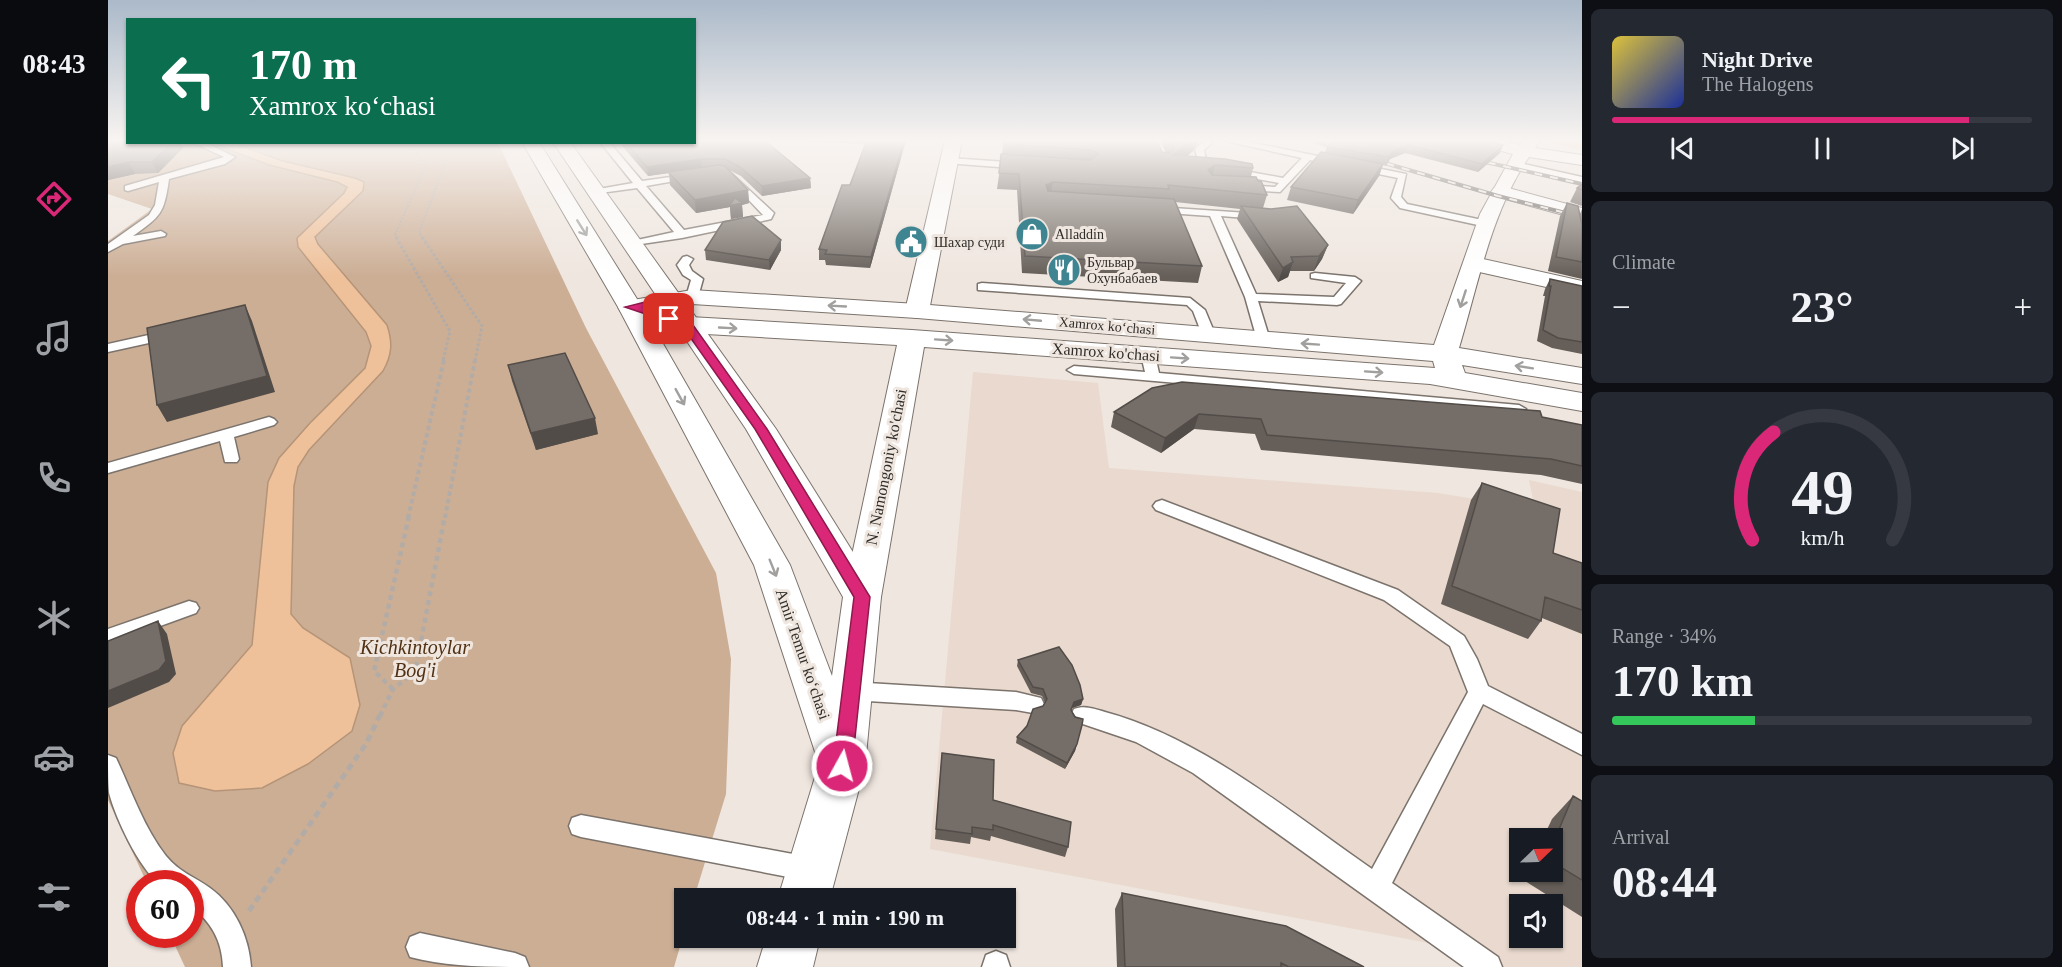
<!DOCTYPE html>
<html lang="en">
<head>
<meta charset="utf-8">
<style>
  :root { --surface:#171b24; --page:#242831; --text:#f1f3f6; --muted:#9ea1a6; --line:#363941; --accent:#db2777 }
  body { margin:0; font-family:Georgia,serif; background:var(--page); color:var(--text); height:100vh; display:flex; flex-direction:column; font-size:22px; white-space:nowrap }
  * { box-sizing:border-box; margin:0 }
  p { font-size:20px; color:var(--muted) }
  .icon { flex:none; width:33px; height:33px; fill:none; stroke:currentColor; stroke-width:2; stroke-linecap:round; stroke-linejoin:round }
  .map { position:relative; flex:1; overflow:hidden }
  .details { display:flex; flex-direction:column; gap:9px; padding:9px; background:#0d0f14; width:480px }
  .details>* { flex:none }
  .banner { position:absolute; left:18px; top:18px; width:570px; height:126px; border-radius:0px; box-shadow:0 2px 4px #0004; background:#0b6e4f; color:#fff; overflow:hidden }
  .needle { width:39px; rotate:67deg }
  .tools { position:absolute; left:1401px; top:828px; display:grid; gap:12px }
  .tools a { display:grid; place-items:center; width:54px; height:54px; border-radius:0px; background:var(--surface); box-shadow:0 2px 4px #0004; font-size:30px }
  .speed { position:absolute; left:18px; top:870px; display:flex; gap:12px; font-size:30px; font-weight:700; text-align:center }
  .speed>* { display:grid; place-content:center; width:78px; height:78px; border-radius:50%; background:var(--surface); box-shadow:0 2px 4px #0004; line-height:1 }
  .speed .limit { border:9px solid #d22; background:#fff; color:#111 }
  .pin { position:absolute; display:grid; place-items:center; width:51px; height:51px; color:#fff; margin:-26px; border-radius:12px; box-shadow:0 3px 9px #0006 }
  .me { position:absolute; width:66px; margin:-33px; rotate:7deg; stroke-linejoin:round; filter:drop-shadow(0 0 4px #0008) }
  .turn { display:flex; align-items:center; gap:21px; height:126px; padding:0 24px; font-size:27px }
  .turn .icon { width:78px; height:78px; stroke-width:2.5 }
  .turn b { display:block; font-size:42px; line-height:51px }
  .big { font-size:45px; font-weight:700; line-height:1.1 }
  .details .tile { flex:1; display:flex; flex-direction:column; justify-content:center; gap:9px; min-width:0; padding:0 21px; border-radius:9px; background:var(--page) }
  .details .dial { align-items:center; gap:0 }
  .dial svg { height:156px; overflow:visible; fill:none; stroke:var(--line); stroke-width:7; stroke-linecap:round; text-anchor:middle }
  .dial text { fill:var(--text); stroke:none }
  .song { display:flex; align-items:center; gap:18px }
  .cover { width:72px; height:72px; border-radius:9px; background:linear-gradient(135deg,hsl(50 70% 55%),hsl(230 70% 35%)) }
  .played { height:6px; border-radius:3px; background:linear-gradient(90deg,var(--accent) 85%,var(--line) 85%) }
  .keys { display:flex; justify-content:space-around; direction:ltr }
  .heat { display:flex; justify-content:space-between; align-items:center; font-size:33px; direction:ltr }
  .charge { height:9px; border-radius:4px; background:linear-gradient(90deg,#34c759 34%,var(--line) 0) }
  .trip { position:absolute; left:566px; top:888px; width:342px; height:60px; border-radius:0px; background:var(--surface); box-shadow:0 2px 4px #0004; font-weight:700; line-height:60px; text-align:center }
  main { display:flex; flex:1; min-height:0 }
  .tab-bar { display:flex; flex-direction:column; width:108px; justify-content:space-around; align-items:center; background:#090b0e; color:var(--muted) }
  .tab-bar .icon { width:42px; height:42px }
  .tab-bar .on { color:var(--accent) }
  .tab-bar b { font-size:27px; color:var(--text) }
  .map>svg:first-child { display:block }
  .built { fill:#e9d9ce; fill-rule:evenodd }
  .green { fill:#ccae95 }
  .water { fill:#efc19a; stroke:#b59478; stroke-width:1.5 }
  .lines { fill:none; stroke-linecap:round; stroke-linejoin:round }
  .canal { fill:#efc19a; fill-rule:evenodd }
  .lane-casing { stroke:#7b736c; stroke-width:3 }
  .street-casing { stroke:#7b736c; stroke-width:2 }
  .secondary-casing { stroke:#7b736c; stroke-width:2 }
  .primary-casing { stroke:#7b736c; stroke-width:2 }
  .path-far4 { stroke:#b3aca6; stroke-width:2; stroke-dasharray:2 1.5; stroke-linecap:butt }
  .path-far3 { stroke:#b3aca6; stroke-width:3; stroke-dasharray:3 2; stroke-linecap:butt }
  .path-far2 { stroke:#b3aca6; stroke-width:4; stroke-dasharray:4.5 3; stroke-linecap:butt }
  .path-far1 { stroke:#b3aca6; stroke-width:4.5; stroke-dasharray:5 4; stroke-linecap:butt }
  .path { stroke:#b3aca6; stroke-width:5; stroke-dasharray:7 4.5; stroke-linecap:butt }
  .lane { fill:#fff; fill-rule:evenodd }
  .street { fill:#fff; fill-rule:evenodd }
  .secondary { fill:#fff; fill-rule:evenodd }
  .primary { fill:#fff; fill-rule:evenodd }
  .rail-casing { stroke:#65615d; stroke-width:4 }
  .rail { stroke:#efe6df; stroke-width:2; stroke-dasharray:8; stroke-linecap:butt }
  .wall { fill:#655e59 }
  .shaded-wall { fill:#524c48 }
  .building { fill:#756d67; stroke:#524c48; stroke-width:1.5 }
  .oneway { stroke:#a1a09f }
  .route { fill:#db2777; stroke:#8e194d; stroke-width:1.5 }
  .labels { text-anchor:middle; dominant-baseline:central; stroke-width:6; stroke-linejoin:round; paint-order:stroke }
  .far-poi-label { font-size:14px; fill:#2f2c29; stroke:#efe6df; text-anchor:start }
  .far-street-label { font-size:14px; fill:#2f2c29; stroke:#efe6df }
  .street-label { font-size:16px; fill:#2f2c29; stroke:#efe6df }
  .near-park-label { font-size:20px; font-style:italic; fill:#513114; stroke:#efe6df }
</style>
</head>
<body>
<main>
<nav class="tab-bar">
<b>08:43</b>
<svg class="icon on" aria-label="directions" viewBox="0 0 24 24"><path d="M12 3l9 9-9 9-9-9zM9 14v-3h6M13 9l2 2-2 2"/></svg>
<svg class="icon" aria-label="music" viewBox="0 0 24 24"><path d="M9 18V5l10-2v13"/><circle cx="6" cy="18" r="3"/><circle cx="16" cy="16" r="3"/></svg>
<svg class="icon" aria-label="phone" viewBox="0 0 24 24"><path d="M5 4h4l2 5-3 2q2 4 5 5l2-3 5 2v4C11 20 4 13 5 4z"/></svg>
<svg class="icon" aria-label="climate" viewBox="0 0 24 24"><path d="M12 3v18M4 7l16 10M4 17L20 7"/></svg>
<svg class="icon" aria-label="car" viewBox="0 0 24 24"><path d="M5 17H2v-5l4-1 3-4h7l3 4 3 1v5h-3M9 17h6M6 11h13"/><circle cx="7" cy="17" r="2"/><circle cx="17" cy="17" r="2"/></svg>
<svg class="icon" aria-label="filters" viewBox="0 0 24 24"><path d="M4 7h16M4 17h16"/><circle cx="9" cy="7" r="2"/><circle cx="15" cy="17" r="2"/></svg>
</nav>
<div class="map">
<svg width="1474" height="967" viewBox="0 0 1474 967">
  <rect width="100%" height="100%" fill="#efe6df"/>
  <!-- built -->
  <path class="built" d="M865,372L990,383L1001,468L1330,493L1427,509L1421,480L1474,492V967H1359L1326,944L822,849ZM1412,838H1444V872H1412ZM1412,904H1444V938H1412Z"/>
  <!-- green -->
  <path class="green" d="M0,140H19L20,142L390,143L478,328L608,573L623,659L618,794L586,898H576V933L566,967H77L62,935L82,934V884L39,883L0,800V241L44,209L0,194Z"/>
  <!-- water -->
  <path class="water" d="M103,143H124L175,161L247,178L256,182L255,191L207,237L210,244L279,325C285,343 284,355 275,371L201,450L190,467L186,486L183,614L195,628L242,658L252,705L244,731L200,764L154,788L107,791L71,783L65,753L74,726L144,645L160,482L171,458L202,423L257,368L263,346L258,332L190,247L189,238L236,193L239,187L229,182L161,165Z"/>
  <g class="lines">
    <!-- canal -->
    <path class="canal" d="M1438,140H1474V150L1440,143Z"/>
    <!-- lane casing -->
    <g class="lane-casing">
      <path id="lane" d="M1097,140H1107L1096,150L1099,164L1175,178L1194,158L1113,140H1131L1298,174L1293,197L1299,204L1379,221L1384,224L1379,227L1292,208L1283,198L1290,178L1202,160L1172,192L1131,190L1129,188L1134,185L1167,187L1171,183L1092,168L1087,149Z
        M20,141V142H44L0,148V142Z
        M84,142H96L127,157L117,164L61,179C56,214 53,216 25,236L53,231L58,234L57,236L15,244L0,252V244L41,215L47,205L51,182L20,191L17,190V186L116,157Z
        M492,142H501L534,181L584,174V178L538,186L576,230L655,215L621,179V175L624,174L666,213L663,219L659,220L574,238L520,246V242L566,232L529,188L485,194V190L525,183Z
        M841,158L915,163L920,166L915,169L838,163V159Z
        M1407,162L1474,177V183L1404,167V163Z
        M1050,207L1155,214L1156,216L1151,219L1113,216L1148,294L1226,297L1238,283L1203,278V274L1207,273L1247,277L1253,281L1233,304L1229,305L1150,301L1162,340L1160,343H1150L1137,297L1102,216L1046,212L1045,210Z
        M579,256L585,259L581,265L584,271L595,279L590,297L584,301L578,297L583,280L575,275L569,265L575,257Z
        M874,283L1082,298L1097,310L1107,334L1100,338L1095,337L1085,311L1079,305L870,290V284Z
        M54,332L61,336L59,339L0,352V344Z
        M1040,351L1047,355L1051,373L1411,405L1418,409L1411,413L966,374L959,370L966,366L1037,372L1033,355Z
        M161,417L166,419L169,422L166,425L126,437L131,459L129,462H117L112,441L0,473V463Z
        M1054,500L1290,590L1356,636L1369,659L1380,686L1474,734V755L1375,704L1284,883L1390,957L1394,967H1356L1085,773L1028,742L966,721L963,715L966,709C977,705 986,709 997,712C1094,738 1183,813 1264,869L1360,692L1342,646L1276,600L1048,510L1045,506L1048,502Z
        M81,601L88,603L91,608L88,613L0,645V629Z
        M743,682L908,692L933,698L936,704L933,710L925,713L908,710L743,700L735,697L732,691L735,685Z
        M0,755L8,758C23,790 36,828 58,856C71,872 87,877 102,888C127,906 141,937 143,967H115C114,940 103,922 82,905V884H51C30,866 8,819 1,793C0,782 0,766 0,755Z
        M473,815L701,857L710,860L714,869L710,878L701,881L473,837L464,834L461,826L464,818Z
        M312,933L407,953L417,957L421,967C382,967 339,967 302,957L298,947L302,937Z
        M888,951L898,955L902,967H874L878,955Z"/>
    </g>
    <!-- street casing -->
    <g class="street-casing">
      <path id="street" d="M837,140H854L821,311L818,316L809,318L800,316L797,311Z
        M1393,186L1474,208V220L1386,196L1383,192L1386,188Z
        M1366,257L1474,281V295L1358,269L1355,264L1358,259Z"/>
    </g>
    <!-- secondary casing -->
    <g class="secondary-casing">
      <path id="secondary" d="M1365,140H1394L1412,145L1415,140H1432L1427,148L1474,155V165L1421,157C1383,212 1370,285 1351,348L1474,368V384L1354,365L1357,373L1474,393V411L1322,384L816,347L773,597L768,607L754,611L740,607L735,597L789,345L580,333L513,312L510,307L513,302L584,290L809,304L1326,345L1372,214L1405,154L1367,144ZM584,304L809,318L1325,361L1327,368L804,330L582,317L554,309Z"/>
    </g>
    <!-- primary casing -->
    <g class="primary-casing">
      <path id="primary" d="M414,142H431L534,307L682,565L724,676L735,597L638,429L445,142H462L668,429L773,597L757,766L722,898H670L711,764L646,565L510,307Z
        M658,938H712L705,967H649Z"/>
    </g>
    <!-- path-far4 -->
    <path class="path-far4" d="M289,238L287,235L317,167L302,142
      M315,238L311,232L337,165L322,142"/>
    <!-- path-far3 -->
    <path class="path-far3" d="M288,237L342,331L335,361
      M314,237L374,326L367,361"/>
    <!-- path-far2 -->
    <path class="path-far2" d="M300,518L336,360
      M337,518L367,360"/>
    <!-- path-far1 -->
    <path class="path-far1" d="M285,689L266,671L301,516
      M272,716L285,689L307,672L337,516"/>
    <!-- path -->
    <path class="path" d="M141,911L258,744L272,715"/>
    <!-- lane -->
    <use href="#lane" class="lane"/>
    <!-- street -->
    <use href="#street" class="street"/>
    <!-- secondary -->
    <use href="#secondary" class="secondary"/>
    <!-- primary -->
    <use href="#primary" class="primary"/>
    <!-- rail casing -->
    <g class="rail-casing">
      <path id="rail" d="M1203,140L1235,150
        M1263,159L1390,196L1474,217
        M1364,159L1474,184"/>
    </g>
    <!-- rail -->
    <use href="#rail" class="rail"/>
  </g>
  <!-- wall -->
  <path class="wall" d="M586,140H798L762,268L718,265L717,260H711V249L742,185L758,144L656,140L702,178L703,188L654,196L633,176L619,169L640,190L641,203L634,205L635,217L623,219L622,207L588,213L562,185L561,173L540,176L515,147L514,142H586Z
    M896,140L1058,153L1052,140H1093L1087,146L1085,151L1079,156L1145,168L1143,177L1150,181L1159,195L1155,208L1220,245L1214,259L1206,271H1182L1180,277L1170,282L1129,219L1132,209L1067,202L1094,266L1090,283L914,273L909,190L889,189Z
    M1221,140H1380L1395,145L1392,153L1370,172L1297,153L1282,159L1278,166L1275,165L1271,176L1245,214L1179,200L1183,187L1217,152L1219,147L1224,141Z
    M0,145L75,148L50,173L27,174L0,180Z
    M1474,184V206L1462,202L1469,188Z
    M1459,203L1472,214L1474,209V279L1440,271L1452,216Z
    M597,250H673L662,270L598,260Z
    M1442,279L1474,286V354L1444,348L1429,341L1437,296H1435L1437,289Z
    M400,365L490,434L428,450L404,381Z
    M1006,412L1434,417L1474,425V484L1433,475L1153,450L1147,434L1086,429L1053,453L1003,427Z
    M1374,483L1445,553L1474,563V634L1434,618L1433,621L1420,639L1333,604L1363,500Z
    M910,660L975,699L973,705L964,708L963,710L974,725L967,751L957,769L908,743L909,737L937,703L934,696L923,693L909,666Z
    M833,763L885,800L960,847L957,857L883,836L882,841L863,837L862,844L827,839Z
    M1465,796L1474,801V917L1417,881L1421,872H1444V838H1435L1444,819Z
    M1014,893L1256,967H1009L1007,909Z"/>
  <!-- shaded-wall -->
  <path class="shaded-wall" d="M0,140H10L0,144Z
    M796,140H798L762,268L763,257Z
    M1085,140H1093L1087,146L1085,151L1062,170L1065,155Z
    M64,142H72L75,148L50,173L44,162Z
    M1301,145L1297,153L1282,159L1278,166L1281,157L1285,151Z
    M1395,145L1392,153L1370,172L1374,164Z
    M593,159L594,168L540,176L539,167Z
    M21,162L27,174L0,180V167Z
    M1275,164L1271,176L1245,214L1250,200Z
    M1107,165L1103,181L1100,170Z
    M702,178L703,188L654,196V186Z
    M945,182L942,198L938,185Z
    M640,190L641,203L634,205L635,217L623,219L622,207L588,213L587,200Z
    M673,240V250L662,270L661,260Z
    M1220,245L1214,259L1206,271L1211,256Z
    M1185,262L1180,277L1170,282L1175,268Z
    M137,305L144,321L167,392L59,422L49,405Z
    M1091,414L1086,429L1053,453L1057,438Z
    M487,418L490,434L428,450L423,433Z
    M50,621L59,634L68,674L61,682L0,708V691Z
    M975,699L973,705L964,708L961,716L966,702Z
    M969,744L967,751L957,769L959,763Z"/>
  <!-- building -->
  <path class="building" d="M16,140H20V142H64L44,162H21L0,167V145Z
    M586,140H656L702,178L654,186L632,167L617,159H593L539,167L517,142H586Z
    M759,140H796L763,257L717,254L719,250L711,249L734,185H742Z
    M896,140H1049L1054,152L1062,153L1066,148L1062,140H1085L1065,155L1117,159L1144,164L1145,168L1107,165L1100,170L1104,175L1148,177L1150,181H1153L1159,195L1060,185L1061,189L945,182L938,185L940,191L1066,199L1094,266L917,256L911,174L891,173L893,154L982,160L990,154L983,150L895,144Z
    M1225,140H1380L1395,145L1374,164L1301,145L1285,151L1281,157L1219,147Z
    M1213,152L1275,164L1250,200L1183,187Z
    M611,165L617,166L640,190L587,200L560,172Z
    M1474,184V190L1469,188Z
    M627,198L634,203L621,206Z
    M1459,203L1470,206L1474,225V262L1448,257Z
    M1133,206L1163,209L1189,206L1220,245L1211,256L1183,257L1185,262L1175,268Z
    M644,216L673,240L661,260L597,250L615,222Z
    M1442,279L1474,286V342L1450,338L1435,330L1443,286H1441Z
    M137,305L159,376L49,405L39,328Z
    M457,353L487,418L423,433L400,365Z
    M1074,382L1432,411L1434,417L1474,425V466L1443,459L1159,435L1153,419L1091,414L1057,438L1006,412L1044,388Z
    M1374,483L1452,509L1445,553L1474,563V610L1437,597L1433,621L1344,586Z
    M50,621L58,661L51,670L0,691V641Z
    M951,647L964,665L972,685L975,699L966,702L963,710L967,717L975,719L974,725L969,744L959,763L909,737L919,726L925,709L935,706L939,699L935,689L925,687L910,660Z
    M834,753L886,760L885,800L963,822L960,847L885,825V830L864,827V834L828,829Z
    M1465,796L1474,801V880L1444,862V846Z
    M1014,893L1178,926L1256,967H1181L1173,963V967H1017Z"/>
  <!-- one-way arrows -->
  <defs><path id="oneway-shaft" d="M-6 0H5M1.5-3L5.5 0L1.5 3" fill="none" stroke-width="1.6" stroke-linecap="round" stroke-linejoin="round" transform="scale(1.5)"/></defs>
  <g class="oneway">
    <use href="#oneway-shaft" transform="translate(474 228) rotate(58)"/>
    <use href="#oneway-shaft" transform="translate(1355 299) rotate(108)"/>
    <use href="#oneway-shaft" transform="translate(729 306) rotate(-177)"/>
    <use href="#oneway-shaft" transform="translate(924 320) rotate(-175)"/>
    <use href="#oneway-shaft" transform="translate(620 328) rotate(3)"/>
    <use href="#oneway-shaft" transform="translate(836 340) rotate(4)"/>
    <use href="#oneway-shaft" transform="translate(1202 344) rotate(-176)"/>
    <use href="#oneway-shaft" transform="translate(1072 358) rotate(4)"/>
    <use href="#oneway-shaft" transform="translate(1416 367) rotate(-171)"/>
    <use href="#oneway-shaft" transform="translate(1266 372) rotate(4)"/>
    <use href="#oneway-shaft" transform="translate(572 397) rotate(61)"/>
    <use href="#oneway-shaft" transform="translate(665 568) rotate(68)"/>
  </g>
  <!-- sky -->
  <linearGradient id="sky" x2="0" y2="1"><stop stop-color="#abb9c9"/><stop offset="0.51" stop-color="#f8f4f1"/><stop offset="1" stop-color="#f8f4f1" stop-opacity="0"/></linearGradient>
  <rect width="1474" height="276" fill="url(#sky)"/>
  <!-- route -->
  <path class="route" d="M561,296L565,297L659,429L762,597L744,766L741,772L734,774L727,772L725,766L746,597L647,429L558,303L535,307L564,317L566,319L561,322L517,307Z"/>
  <!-- icons -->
  <defs>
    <g id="shop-disc" transform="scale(1.725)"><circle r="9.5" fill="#3f8491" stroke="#efe6df"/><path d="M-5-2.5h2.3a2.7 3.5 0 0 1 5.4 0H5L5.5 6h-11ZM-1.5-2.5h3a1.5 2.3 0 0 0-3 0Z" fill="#fff"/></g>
    <g id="civic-disc" transform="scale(1.725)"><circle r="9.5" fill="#3f8491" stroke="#efe6df"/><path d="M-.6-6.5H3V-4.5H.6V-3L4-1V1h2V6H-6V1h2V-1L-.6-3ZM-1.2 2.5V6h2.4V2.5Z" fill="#fff"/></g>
    <g id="restaurant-disc" transform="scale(1.725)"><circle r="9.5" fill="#3f8491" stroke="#efe6df"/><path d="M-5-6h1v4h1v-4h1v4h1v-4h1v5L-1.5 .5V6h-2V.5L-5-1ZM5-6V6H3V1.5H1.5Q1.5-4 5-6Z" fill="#fff"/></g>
  </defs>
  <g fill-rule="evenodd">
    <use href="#shop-disc" x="924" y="234"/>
    <use href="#civic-disc" x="803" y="242"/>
    <use href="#restaurant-disc" x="956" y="270"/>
  </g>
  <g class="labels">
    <!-- far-poi labels -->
    <g class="far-poi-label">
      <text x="947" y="234">Alladdin</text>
      <text x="826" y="242">Шахар суди</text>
      <text x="979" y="262">Бульвар<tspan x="979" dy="16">Охунбабаев</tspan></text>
    </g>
    <!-- far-street labels -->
    <g class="far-street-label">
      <text transform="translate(999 326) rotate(5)">Xamrox koʻchasi</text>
    </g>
    <!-- street labels -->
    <g class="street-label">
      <text transform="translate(998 352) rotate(4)">Xamrox ko'chasi</text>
      <text transform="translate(778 467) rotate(-79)">N. Namongoniy ko'chasi</text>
      <text transform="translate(695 654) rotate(71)">Amir Temur koʻchasi</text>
    </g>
    <!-- near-park labels -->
    <g class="near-park-label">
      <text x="307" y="647">Kichkintoylar<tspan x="307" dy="23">Bog'i</tspan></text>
    </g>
  </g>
</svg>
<div class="tools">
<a><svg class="needle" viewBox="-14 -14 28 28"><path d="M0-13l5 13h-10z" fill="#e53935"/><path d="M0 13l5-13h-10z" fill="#9ea1a6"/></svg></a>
<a><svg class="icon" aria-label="sound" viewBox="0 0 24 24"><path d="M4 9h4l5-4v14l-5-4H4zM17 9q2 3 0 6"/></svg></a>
</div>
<div class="speed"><div class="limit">60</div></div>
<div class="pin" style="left:561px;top:319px;background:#d93025"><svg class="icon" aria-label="arrive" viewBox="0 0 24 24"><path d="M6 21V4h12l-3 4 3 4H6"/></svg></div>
<svg class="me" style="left:734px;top:766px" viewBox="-20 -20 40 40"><circle r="17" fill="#db2777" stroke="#fff" stroke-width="3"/><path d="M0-11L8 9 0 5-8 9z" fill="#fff"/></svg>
<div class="trip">08:44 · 1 min · 190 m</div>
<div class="banner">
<div class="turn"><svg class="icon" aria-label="left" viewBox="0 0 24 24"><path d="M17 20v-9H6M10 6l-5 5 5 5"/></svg><div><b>170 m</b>Xamrox koʻchasi</div></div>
</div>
</div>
<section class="details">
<div class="tile">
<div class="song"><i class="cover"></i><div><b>Night Drive</b><p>The Halogens</p></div></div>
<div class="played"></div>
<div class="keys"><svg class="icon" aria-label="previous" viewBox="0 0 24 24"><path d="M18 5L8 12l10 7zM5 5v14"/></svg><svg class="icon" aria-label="pause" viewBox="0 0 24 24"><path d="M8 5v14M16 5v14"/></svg><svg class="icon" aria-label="next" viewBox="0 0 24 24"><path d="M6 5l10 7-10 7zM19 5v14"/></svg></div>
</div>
<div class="tile"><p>Climate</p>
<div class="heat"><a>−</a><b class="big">23°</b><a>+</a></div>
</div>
<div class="tile dial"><svg viewBox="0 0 100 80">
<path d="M14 69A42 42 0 1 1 86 69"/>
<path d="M14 69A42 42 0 0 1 25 14" stroke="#db2777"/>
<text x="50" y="56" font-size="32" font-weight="700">49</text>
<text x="50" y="72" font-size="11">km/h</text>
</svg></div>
<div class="tile"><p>Range · 34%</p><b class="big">170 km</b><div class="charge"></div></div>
<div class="tile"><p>Arrival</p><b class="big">08:44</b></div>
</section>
</main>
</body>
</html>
